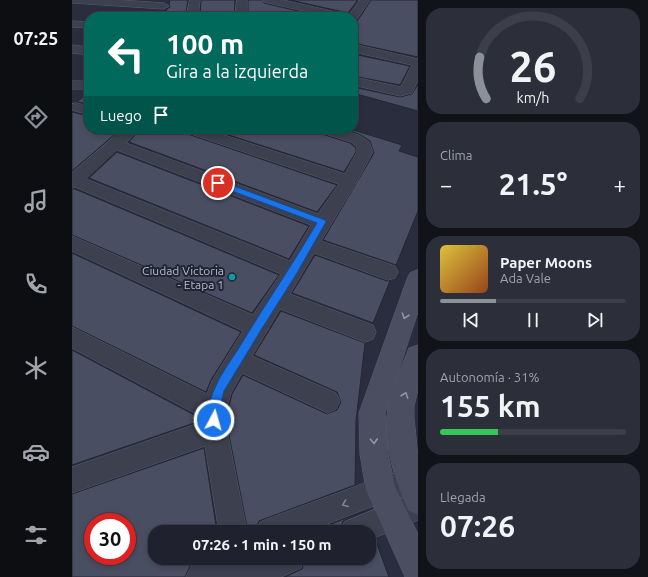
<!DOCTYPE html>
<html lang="es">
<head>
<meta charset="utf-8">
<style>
  :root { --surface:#1f222e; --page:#2c2f3a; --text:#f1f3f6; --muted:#a1a4aa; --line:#3c3f4a; --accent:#8c9099 }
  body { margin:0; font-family:Ubuntu,sans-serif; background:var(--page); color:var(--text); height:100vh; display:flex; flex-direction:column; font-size:15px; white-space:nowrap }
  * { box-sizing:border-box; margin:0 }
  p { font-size:13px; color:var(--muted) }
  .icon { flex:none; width:22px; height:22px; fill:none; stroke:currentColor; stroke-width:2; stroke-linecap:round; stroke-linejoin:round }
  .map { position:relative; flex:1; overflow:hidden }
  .sheet { display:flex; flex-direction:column; gap:8px; padding:8px; background:#111319; width:230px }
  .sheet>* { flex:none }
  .banner { position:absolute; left:12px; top:12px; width:274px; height:122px; border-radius:16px; box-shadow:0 2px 6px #0003,0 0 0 1px var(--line); background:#00695c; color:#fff; overflow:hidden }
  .speed { position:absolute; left:12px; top:513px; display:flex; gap:8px; font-size:20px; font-weight:700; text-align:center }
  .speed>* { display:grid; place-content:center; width:52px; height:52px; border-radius:50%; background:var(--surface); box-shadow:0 2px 6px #0003,0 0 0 1px var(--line); line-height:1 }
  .speed .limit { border:6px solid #d22; background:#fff; color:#111 }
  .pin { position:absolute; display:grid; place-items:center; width:34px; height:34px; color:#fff; margin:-17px; border:2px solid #fff; border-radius:50%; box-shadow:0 1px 4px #0007 }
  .me { position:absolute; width:44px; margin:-22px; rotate:6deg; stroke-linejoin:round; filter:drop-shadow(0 0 3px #0008) }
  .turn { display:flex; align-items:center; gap:14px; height:84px; padding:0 16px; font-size:18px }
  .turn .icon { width:52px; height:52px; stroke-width:2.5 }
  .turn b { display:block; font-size:28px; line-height:34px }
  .then { display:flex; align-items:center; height:38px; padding:0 16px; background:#0003; gap:8px; font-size:15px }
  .big { font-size:30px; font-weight:600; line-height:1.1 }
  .sheet .widget { flex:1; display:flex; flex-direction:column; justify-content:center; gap:6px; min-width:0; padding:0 14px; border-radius:16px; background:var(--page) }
  .sheet .dial { align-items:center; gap:0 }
  .dial svg { height:104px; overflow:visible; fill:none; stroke:var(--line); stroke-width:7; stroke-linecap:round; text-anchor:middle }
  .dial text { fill:var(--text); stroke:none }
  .song { display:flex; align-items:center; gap:12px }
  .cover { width:48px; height:48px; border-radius:6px; background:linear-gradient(135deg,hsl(50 70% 55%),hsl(20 70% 35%)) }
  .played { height:4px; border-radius:2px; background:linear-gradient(90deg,var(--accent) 30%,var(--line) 30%) }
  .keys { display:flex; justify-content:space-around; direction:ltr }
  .heat { display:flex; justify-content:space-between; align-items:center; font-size:22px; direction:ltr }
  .charge { height:6px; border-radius:3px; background:linear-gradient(90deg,#34c759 31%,var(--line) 0) }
  .trip { position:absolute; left:76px; top:525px; width:228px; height:40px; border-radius:16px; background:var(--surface); box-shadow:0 2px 6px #0003,0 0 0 1px var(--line); font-weight:600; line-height:40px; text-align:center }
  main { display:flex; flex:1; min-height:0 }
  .menu { display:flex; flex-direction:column; width:72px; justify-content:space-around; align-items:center; background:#0c0e12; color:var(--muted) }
  .menu .icon { width:28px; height:28px }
  .menu .current { color:var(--accent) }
  .menu b { font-size:18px; color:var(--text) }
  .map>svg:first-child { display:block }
  .building { fill:#4a4e62; stroke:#232636; fill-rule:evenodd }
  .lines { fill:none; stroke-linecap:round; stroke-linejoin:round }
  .street-casing { stroke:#5a5d6c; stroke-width:1 }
  .secondary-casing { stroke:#5a5d6c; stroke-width:1 }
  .street { fill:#3d404e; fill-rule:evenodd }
  .secondary { fill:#4b4e61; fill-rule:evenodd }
  .oneway { stroke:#9295a5 }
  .oneway2 { stroke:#818492 }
  .route { fill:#1a73e8; stroke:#114b97 }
  .culture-dot { fill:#0f9aa8; stroke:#212434; stroke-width:1.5 }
  .labels { text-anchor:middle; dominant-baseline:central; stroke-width:4; stroke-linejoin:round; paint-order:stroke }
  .poi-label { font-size:12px; fill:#b9bbc9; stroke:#212434; text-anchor:end }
</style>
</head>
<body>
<main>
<nav class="menu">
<b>07:25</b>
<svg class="icon current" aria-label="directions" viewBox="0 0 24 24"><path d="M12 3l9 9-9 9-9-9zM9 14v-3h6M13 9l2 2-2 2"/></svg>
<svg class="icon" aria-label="music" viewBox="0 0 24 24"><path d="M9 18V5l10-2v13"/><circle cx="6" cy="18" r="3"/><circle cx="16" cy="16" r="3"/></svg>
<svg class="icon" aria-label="phone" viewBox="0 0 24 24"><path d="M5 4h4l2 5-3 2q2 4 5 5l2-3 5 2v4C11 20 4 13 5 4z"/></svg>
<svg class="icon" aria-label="climate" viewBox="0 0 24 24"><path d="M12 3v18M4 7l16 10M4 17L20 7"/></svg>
<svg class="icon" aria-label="car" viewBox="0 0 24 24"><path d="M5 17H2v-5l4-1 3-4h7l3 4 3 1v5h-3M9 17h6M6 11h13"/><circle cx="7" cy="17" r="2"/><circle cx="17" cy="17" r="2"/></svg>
<svg class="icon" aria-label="filters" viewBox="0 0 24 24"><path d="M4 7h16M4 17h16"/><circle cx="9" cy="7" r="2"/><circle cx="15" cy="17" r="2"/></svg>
</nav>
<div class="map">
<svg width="346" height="577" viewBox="0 0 346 577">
  <rect width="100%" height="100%" fill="#292d3e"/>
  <!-- building -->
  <path class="building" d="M98,0H116L113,17H92L95,9L98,7L97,4Z
    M129,0H163L162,17H128Z
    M176,0H190L192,3L251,17H176Z
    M218,0H284L285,1L276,13Z
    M299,0H346V57L281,43V21L286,20Z
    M281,54L338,66L328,85L281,76Z
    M346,84V111L281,93V87L328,97L340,94Z
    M17,92V104L5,102Z
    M0,112L17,116V129H49L0,171Z
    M68,129H110L113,133L265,185L245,212L57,142Z
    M138,129H244L247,133L278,143L284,148V152L272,172Z
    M273,129H278L330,145L327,151L346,157V211L324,265L251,240L302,153L298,141L289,135Z
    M45,152L237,226L217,259L17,178Z
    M0,189H3L207,275L180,313L0,235Z
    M0,253L169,332L139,380L134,392L0,326Z
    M243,255L315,281H318L301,323L220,293Z
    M209,311L293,343L284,421L283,485L187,521L183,532H176L156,430V410L160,394L171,375L255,414L265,410L269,402L265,392L182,355Z
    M0,350L128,418V421L0,465Z
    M132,448L145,532H83V558H135L118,566L113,577H0V494ZM21,522H55V556H21Z
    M293,511L271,521L267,532H238Z
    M303,539L317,577H213L230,569L234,558H297V541Z"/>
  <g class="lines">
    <!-- street casing -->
    <g class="street-casing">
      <path id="street" d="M0,0H49L92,3L97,6L92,9L0,3Z
        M118,0H128L126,17H114Z
        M165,0H175V17H163Z
        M191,0H211L277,15L287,1L286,0H298L285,19L281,20V17H258L192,2Z
        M0,21L17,22V28L0,27Z
        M281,44L346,59V80L340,93L328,96L281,85V77L329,87L340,65L281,52Z
        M0,45L17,47V55L0,53Z
        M0,81H17V89H0Z
        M4,103L17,106V115L0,110V104Z
        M51,129H67L54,143L246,214L267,184L113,132L111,129H133L273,174L285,152V147L279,142L247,132L245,129H268L289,136L297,142L301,152L285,181L249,241L323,266L326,272L323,278L316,280L242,253L218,294L301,325L304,332L301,339L293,342L208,309L180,356L264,393L268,401L264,409L256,413L170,373L159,393L154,410L155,430L175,532H147L133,446L0,493V467L130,422V417L0,348V327L135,394L140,381L171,331L0,251V236L181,315L209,274L3,187L0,188V173ZM45,150L239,225L218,261L14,179Z
        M338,469L346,472V492L309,503L234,532H184L188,522L198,518L309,477Z
        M346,492V520L297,540V532H268L272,522Z
        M139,558H179L180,560L185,558H233L229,568L209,577H114L119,567Z"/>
    </g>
    <!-- secondary casing -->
    <g class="secondary-casing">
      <path id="secondary" d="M346,270V312L322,385L337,348L346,345V390L342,406V418L346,457V515L336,510C322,477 309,439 317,402L313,413L316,454L323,487L346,534V577H333L294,490L288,454L287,413L335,279L338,273Z"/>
    </g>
    <!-- street -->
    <use href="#street" class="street"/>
    <!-- secondary -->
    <use href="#secondary" class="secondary"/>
  </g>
  <!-- one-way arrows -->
  <defs><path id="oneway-chevron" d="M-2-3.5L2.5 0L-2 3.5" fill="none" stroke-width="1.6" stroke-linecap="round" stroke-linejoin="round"/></defs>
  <g class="oneway">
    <use href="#oneway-chevron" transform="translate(333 316) rotate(109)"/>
    <use href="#oneway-chevron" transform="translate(333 395) rotate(-71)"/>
    <use href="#oneway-chevron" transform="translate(302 441) rotate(87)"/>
  </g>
  <use class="oneway2" href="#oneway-chevron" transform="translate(273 504) rotate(159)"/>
  <!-- route -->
  <path class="route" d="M146,180L253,220L254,222L225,273L189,330L152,391L147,410L148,420L146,424L142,425L138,424C134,412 138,399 143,388C149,373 161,358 170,343C194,303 221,264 245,223L144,185V181Z"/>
  <!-- markers -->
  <circle class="culture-dot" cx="160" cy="277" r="4"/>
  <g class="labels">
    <!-- poi labels -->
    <g class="poi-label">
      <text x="152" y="270">Ciudad Victoria<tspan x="152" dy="14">- Etapa 1</tspan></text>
    </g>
  </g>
</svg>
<div class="speed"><div class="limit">30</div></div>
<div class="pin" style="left:146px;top:183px;background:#d93025"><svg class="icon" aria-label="arrive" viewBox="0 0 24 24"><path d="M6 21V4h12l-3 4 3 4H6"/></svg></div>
<svg class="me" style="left:142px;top:420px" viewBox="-20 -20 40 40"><circle r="17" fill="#1a73e8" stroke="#fff" stroke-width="3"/><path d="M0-11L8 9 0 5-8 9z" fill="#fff"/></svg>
<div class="trip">07:26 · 1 min · 150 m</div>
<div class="banner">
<div class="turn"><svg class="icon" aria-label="left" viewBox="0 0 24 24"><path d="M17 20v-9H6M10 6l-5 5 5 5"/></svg><div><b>100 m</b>Gira a la izquierda</div></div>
<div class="then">Luego<svg class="icon" aria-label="arrive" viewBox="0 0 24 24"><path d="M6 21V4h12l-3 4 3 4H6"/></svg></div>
</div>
</div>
<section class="sheet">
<div class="widget dial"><svg viewBox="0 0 100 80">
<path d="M14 69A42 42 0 1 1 86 69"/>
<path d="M14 69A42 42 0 0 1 9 37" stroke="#8c9099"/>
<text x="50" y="56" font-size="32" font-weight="700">26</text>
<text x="50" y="72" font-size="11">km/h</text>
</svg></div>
<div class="widget"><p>Clima</p>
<div class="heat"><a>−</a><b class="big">21.5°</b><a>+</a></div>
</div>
<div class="widget">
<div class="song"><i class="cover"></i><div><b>Paper Moons</b><p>Ada Vale</p></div></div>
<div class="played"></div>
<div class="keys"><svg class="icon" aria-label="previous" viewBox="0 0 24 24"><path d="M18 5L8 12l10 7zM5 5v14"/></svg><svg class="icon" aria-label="pause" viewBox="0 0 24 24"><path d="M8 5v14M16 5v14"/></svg><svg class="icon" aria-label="next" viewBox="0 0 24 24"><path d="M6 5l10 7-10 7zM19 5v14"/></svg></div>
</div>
<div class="widget"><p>Autonomía · 31%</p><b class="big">155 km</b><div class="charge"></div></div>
<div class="widget"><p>Llegada</p><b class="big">07:26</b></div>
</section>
</main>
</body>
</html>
